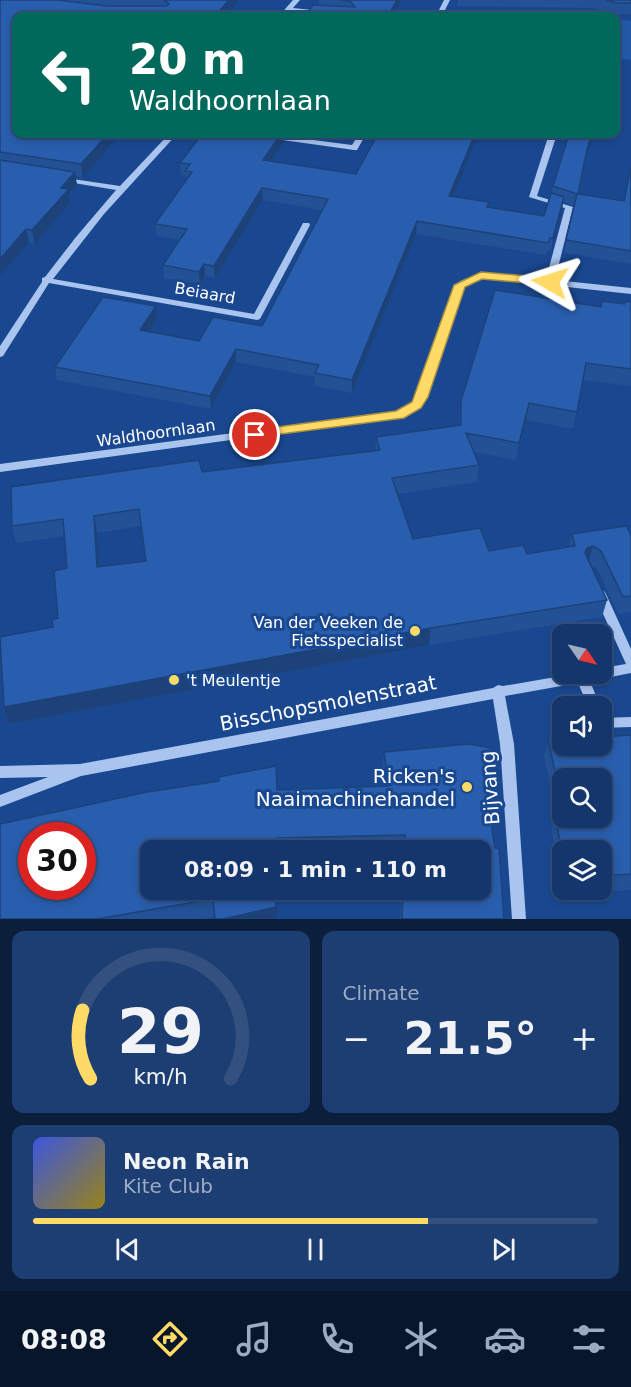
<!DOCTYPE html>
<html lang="en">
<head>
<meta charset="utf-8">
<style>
  :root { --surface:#14366c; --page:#1d3e72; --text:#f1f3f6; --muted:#9dabc2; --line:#33507f; --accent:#ffda66 }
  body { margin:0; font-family:"DejaVu Sans",sans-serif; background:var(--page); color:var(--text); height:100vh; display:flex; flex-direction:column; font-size:22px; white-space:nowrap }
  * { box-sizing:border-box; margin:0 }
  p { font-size:20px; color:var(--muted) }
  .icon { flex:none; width:33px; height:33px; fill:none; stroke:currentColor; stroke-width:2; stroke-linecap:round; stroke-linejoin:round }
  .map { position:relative; height:919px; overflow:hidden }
  .panel { display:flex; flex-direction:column; gap:12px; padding:12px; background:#0b1e3b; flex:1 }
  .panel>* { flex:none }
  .top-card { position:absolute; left:12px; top:12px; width:608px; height:126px; border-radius:12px; box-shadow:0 3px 9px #0003,0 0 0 2px var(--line); background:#00695c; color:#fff; overflow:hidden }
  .needle { width:39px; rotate:124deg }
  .buttons { position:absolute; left:552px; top:624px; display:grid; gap:12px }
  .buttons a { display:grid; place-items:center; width:60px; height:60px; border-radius:12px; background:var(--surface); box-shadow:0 3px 9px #0003,0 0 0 2px var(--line); font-size:30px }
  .speed { position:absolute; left:18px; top:822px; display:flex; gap:12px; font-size:30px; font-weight:700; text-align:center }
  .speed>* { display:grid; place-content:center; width:78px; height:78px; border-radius:50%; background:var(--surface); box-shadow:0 3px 9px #0003,0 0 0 2px var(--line); line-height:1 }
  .speed .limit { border:9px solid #d22; background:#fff; color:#111 }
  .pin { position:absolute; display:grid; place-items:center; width:51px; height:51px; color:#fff; margin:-26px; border:3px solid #fff; border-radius:50%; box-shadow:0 2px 6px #0007 }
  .me { position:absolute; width:66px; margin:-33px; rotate:276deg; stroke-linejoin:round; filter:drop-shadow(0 0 4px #0008) }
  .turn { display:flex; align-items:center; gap:21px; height:126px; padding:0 18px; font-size:27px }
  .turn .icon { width:78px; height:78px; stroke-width:2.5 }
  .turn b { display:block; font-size:42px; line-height:51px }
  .big { font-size:45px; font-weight:700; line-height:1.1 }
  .panel .tile { flex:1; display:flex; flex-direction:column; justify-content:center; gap:9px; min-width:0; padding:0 21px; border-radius:12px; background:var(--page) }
  .panel .dial { align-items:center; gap:0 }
  .dial svg { height:156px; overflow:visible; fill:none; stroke:var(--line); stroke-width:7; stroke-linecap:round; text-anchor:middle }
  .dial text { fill:var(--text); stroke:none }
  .song { display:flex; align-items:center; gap:18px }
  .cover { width:72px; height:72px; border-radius:9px; background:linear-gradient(135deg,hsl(230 70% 55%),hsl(50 70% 35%)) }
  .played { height:6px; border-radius:3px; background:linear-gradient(90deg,var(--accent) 70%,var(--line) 70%) }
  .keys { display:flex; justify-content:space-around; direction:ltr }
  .heat { display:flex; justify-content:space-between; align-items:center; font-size:33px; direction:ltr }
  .panel .tiles { flex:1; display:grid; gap:12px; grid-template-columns:1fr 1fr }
  .tile:last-child { grid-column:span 2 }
  .trip { position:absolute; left:140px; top:840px; width:351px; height:60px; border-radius:12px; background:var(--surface); box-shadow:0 3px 9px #0003,0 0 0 2px var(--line); font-weight:700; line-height:60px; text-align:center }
  .menu { display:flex; height:96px; justify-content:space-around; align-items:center; background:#08162b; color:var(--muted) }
  .menu .icon { width:42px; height:42px }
  .menu .active { color:var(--accent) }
  .menu b { font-size:27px; color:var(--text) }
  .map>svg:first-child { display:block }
  .green { fill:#2359a9 }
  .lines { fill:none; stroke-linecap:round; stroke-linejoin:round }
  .minor { fill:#a9c5ef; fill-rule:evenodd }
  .wall { fill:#235196; fill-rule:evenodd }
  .shaded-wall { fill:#1d427a }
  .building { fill:#295eae; stroke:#1d427a; stroke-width:1.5; fill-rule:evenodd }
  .route { fill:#ffda66; stroke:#a68e42; stroke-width:1.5 }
  .poi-dot { fill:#ffda66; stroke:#1a4890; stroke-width:2 }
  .labels { text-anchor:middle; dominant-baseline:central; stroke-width:6; stroke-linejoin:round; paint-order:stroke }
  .street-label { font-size:16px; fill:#fff; stroke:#1a4890 }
  .poi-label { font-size:16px; fill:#fff; stroke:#1a4890; text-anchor:end }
  .near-street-label { font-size:20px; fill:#fff; stroke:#1a4890 }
  .near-poi-label { font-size:20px; fill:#fff; stroke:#1a4890; text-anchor:end }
</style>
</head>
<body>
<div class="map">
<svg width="631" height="919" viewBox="0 0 631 919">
  <rect width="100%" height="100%" fill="#1a4890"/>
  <!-- green -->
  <path class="green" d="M615,19L631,21V60L615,58Z"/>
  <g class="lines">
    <!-- minor -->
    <path class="minor" d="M293,0H300L293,8L350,14L353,16H337L290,11L285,16H279Z
      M444,0H450L442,16H436Z
      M169,134H177L104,214L53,279L254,314L302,225L303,223H309L310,225L260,319L257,320L49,283L3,356L0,357V346L42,282V278L45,277L76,237L116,190L62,181H59V177L120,186Z
      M250,134H267L352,145L359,134H366L357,150H354L254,136Z
      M549,134H557L537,196L573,207L555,280L631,288V294L495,279C483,279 474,280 464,286L427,397L420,407L404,416L0,472V464L398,411L412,403L417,396L457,283C484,267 517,276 546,279L565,208L529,197Z
      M600,589L604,591L606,594L631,649V673L590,681L600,706H588L578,683L505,696L514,744L526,919H512L500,744L493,699L81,776L0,807V795L48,777L0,778V766L80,764L493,688L498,685L503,686L573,674H602V668L626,664L594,594L596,591Z
      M631,717V727L602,728V718Z"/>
  </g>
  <!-- wall -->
  <path class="wall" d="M0,0H239L225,16H16L121,134L83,178L75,176L77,185L69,194L71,202L35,244L29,243L0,276Z
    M319,0H402L393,16L319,5Z
    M458,0H631V14H615L593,8L457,6Z
    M224,134H290L289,135L284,134V142L271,161L453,196L488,207L544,216L552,194L553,186L585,161L578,194L624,201L631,167V264L564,253L574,206L563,202L551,251L548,250L546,255L416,234L352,393L315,386V377L236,362L211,409L57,380L55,367L156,306L157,319L149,332L199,341L262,326L322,210L263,200L215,278L205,276L200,284L164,278L163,265L180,240L157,236L155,224L186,180V176L181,175L180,163Z
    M631,302V386L583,380L573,429L526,420L516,460L474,452L479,465L477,482L397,494L413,539L489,551L527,554L569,547L572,534L631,535V612L618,614L597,568L590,564L607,600L602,617L429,645L9,724L4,707L58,618L67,568L64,536L16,543L12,526L202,472L375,450L376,437L459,426L461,401L601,307L624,304ZM141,526L146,561L99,567L97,533Z
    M631,735V890L560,895L551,822L555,807L544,757L548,740ZM562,850H602V890H562Z
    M384,752L492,830L504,919H400L401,890H480V850H150L277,890V919H215V917L202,919H0L277,790L385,787L382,771Z"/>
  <!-- shaded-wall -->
  <path class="shaded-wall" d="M229,0H239L225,16H215Z
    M397,0H402L393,16H388Z
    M108,134H121L83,178L81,164Z
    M281,134H284V142L263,172V160Z
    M475,134H479L448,208L449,196Z
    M592,134H594L585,161L587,149Z
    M75,172L77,185L69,194L71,202L35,244L32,230L61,188Z
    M262,188L263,200L215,278L214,266Z
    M564,197L562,210L551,251L553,238Z
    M417,221L416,234L352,393V380Z
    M26,229L29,243L0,276V259Z
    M204,264L205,276L200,284L199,272Z
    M156,306L157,319L142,343L140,330Z
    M236,349V362L211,409L210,396Z
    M529,403L526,420L516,460L519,443Z
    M94,516L97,533L100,584L97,567Z
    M593,546L588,563L585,553L587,548Z
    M431,628L429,645L9,724L4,707Z
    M276,890H277V919H223Z"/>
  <!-- building -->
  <path class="building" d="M0,0H58L106,6H167L169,4L164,0H229L215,16H16V134H108L81,164L0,152Z
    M341,0H397L388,16H305L313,5L355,7L350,1Z
    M606,0H631V3H617Z
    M615,49L618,50L615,61Z
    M202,134H281L263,160L356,174L378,134H475L449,196L489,202L487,207L544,216L551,193L564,197L553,238H550L548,243L417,221L352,380L315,373L319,365L236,349L210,396L55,367L103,297L156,306L140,330L199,341L213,317L262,326L328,199L262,188L214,266L204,264L199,272L163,265L187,229L155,224L192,172L185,171L190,164L180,163Z
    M569,134H592L587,149L578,194L624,201L631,167V251L566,240L577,194L553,186Z
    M0,160L75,172L61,188L69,189L32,230L26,229L0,259Z
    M495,290L601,307L602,301L625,304V301L631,302V369L586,363L577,412L529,403L519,443L466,433L479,465L392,478L413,539L480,528L489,551L523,545L527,554L575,546L572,534L626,526L631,535V596L623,597L601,551L593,546L587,548L585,553L607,600L431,628L4,707L0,637L53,627L52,620L58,618L54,571L67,568L63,519L12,526L11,487L199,460L202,472L380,450L376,437L461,425V401ZM139,509L146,561L97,567L94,516Z
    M631,735V874L602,876V850H562V861L555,805H562V818H602V778H562V803L548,740L562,739V746H602V737Z
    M469,744L491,748L492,830L495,848H499L504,919H402L403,890H480V850H404L405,835L277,838V850H150V890H276V907L223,919H215L213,899L97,919H0V824L147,792L219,781V777L276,766L277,790L389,786L384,752ZM32,836H82V886H32Z"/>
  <!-- route -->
  <path class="route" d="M481,272L550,278L556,282L550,285L482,279L465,287L428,397L421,408L404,418L250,438L248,435L255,430L396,411L412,402L454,285Z"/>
  <!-- markers -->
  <g class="poi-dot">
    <circle cx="415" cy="631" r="6"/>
    <circle cx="174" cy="680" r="6"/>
    <circle cx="467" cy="787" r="6"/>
  </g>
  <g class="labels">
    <!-- street labels -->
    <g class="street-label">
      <text transform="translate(205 293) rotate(10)">Beiaard</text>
      <text transform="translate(156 433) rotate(-8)">Waldhoornlaan</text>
    </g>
    <!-- poi labels -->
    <g class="poi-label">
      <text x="403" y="622">Van der Veeken de<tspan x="403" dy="18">Fietsspecialist</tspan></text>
      <text x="186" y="680" text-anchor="start">'t Meulentje</text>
    </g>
    <!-- near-street labels -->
    <g class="near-street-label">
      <text transform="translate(328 703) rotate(-11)">Bisschopsmolenstraat</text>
      <text transform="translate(490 788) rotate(-94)">Bijvang</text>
    </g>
    <!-- near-poi labels -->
    <g class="near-poi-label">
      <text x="455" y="776">Ricken's<tspan x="455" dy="23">Naaimachinehandel</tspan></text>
    </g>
  </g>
</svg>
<div class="buttons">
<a><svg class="needle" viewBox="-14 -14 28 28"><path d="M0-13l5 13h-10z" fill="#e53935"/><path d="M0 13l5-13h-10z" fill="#9dabc2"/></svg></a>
<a><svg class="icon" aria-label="sound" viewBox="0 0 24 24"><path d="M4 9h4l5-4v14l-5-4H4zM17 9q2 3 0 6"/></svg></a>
<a><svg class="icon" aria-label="search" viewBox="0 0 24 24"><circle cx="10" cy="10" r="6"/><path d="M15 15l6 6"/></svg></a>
<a><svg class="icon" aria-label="layers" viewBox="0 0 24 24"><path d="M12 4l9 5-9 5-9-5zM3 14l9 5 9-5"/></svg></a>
</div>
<div class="speed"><div class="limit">30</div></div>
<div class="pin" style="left:255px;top:435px;background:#d93025"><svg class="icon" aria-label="arrive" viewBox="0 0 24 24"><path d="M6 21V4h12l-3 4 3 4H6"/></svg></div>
<svg class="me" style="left:550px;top:282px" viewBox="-20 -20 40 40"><path d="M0-17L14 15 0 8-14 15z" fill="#ffda66" stroke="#fff" stroke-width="4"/></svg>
<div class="trip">08:09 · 1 min · 110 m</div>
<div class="top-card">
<div class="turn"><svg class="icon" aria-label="left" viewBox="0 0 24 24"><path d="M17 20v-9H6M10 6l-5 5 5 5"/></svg><div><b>20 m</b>Waldhoornlaan</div></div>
</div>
</div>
<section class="panel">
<div class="tiles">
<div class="tile dial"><svg viewBox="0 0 100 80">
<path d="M14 69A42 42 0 1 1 86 69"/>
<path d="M14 69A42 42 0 0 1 10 34" stroke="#ffda66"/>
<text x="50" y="56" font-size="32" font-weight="700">29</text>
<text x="50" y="72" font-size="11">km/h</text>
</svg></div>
<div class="tile"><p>Climate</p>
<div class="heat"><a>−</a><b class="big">21.5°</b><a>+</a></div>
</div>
<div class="tile">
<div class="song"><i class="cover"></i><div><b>Neon Rain</b><p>Kite Club</p></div></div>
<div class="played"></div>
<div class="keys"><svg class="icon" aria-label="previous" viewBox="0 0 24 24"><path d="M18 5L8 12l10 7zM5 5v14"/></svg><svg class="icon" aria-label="pause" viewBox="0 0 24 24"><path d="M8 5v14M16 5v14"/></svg><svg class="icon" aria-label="next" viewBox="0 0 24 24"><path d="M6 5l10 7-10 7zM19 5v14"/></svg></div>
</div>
</div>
</section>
<nav class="menu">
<b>08:08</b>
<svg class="icon active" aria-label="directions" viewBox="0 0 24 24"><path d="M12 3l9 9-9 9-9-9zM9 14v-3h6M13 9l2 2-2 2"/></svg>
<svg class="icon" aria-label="music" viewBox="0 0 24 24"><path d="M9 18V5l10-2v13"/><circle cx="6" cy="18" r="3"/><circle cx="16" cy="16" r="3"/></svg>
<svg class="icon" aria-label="phone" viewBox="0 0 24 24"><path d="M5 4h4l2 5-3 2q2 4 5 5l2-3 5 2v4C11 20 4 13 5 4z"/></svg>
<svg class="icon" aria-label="climate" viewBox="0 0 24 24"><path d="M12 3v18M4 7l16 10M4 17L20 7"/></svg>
<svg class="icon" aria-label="car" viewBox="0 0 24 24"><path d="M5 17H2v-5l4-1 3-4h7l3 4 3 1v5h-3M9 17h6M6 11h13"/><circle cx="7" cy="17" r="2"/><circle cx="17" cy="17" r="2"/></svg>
<svg class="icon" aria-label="filters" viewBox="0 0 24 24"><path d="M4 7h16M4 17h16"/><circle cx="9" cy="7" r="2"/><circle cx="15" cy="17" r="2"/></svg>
</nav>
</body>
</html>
